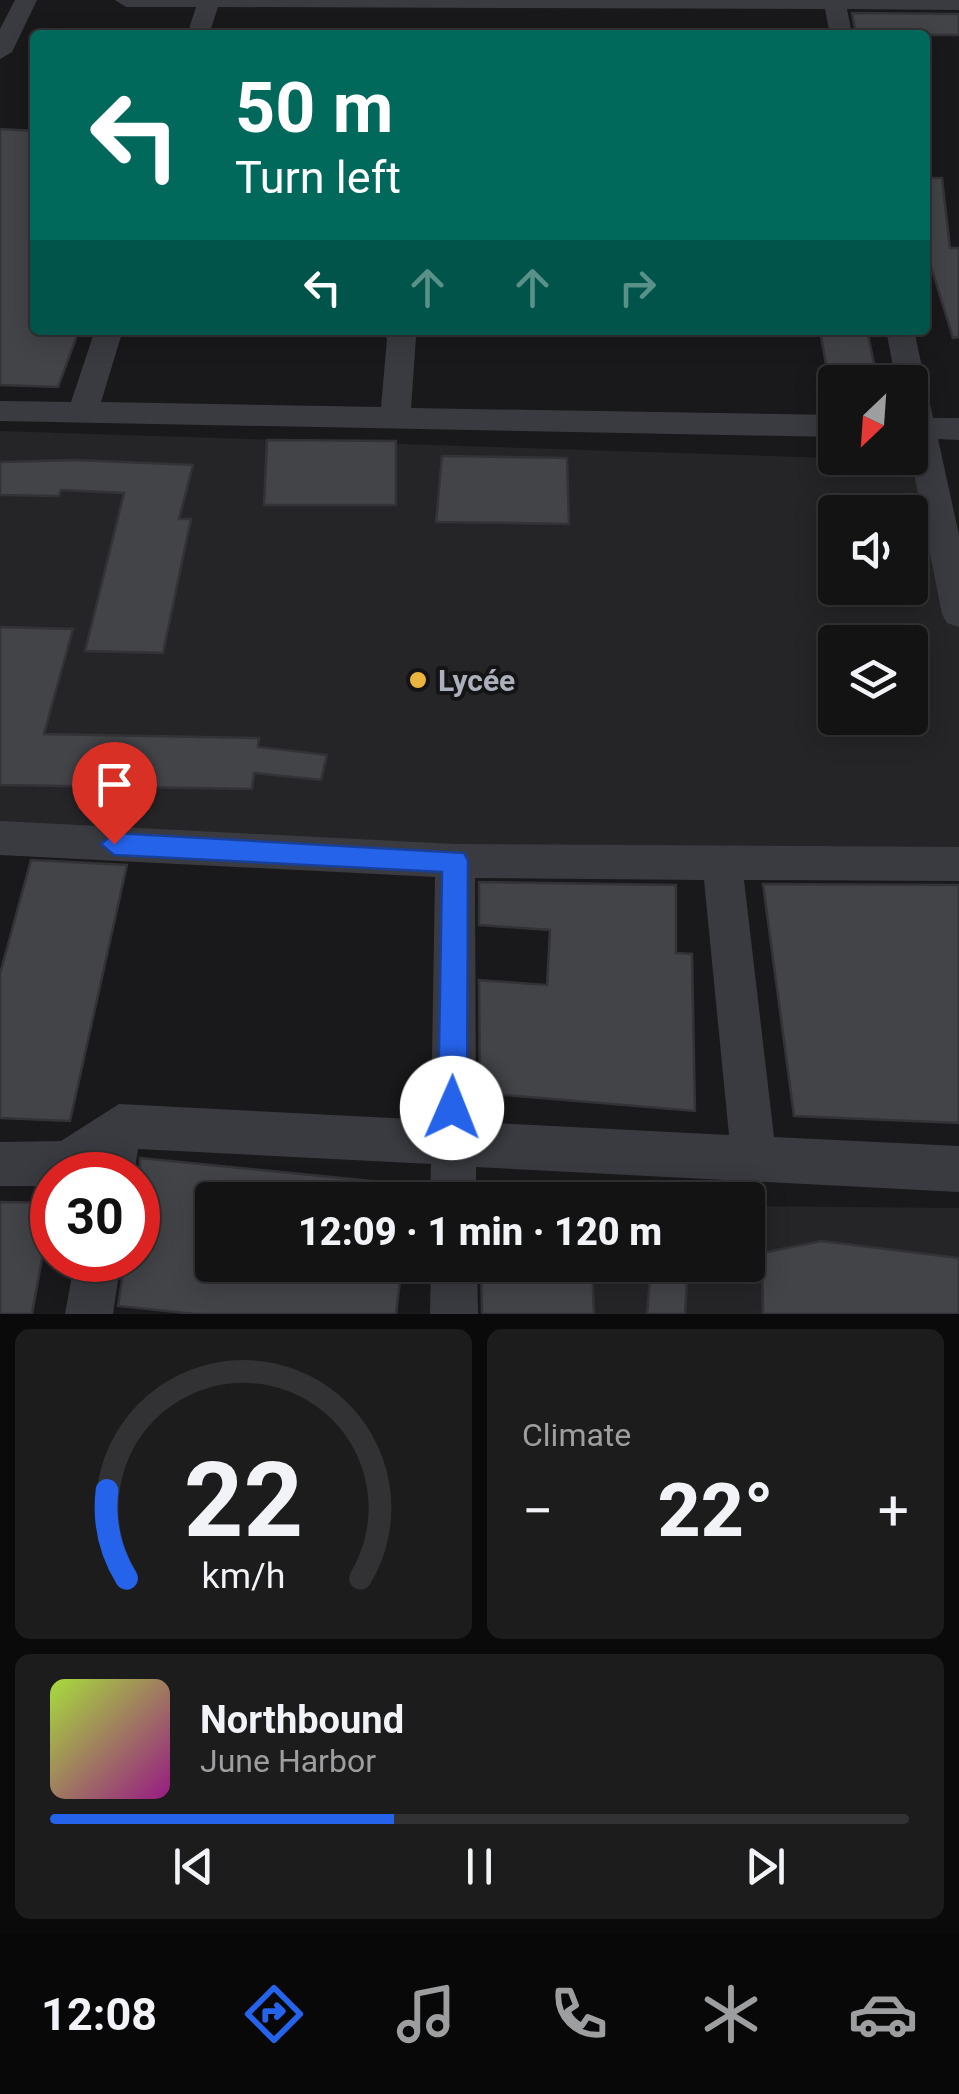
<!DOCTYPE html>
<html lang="en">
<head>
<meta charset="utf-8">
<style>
  :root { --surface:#131314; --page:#1c1c1d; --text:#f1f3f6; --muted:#9d9ea0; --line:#323234; --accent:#2563eb }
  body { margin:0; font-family:Roboto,sans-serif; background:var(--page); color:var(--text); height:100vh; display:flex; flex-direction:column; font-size:38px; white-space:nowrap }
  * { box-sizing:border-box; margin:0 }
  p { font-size:32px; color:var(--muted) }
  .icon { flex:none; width:55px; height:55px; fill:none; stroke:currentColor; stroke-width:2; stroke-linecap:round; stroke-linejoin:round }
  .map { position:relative; height:1314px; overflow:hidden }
  .sheet { display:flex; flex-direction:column; gap:15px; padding:15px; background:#0a0a0b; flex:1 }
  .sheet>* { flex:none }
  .top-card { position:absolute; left:30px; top:30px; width:900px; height:305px; border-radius:10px; box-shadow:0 5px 25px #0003,0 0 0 2px var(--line); background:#00695c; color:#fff; overflow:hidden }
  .needle { width:65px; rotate:205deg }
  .tools { position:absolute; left:818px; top:365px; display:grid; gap:20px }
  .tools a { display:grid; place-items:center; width:110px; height:110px; border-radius:10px; background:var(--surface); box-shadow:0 5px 25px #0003,0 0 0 2px var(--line); font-size:50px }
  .speed { position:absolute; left:30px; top:1152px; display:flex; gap:20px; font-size:50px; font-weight:700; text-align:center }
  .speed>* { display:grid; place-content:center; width:130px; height:130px; border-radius:50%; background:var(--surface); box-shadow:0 5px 25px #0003,0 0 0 2px var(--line); line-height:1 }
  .speed .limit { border:15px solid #d22; background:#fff; color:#111 }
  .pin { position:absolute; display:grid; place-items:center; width:85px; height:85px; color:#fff; margin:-102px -42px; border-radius:50% 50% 50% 0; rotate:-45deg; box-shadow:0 0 10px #0007 }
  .pin .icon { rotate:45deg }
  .me { position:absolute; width:110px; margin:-55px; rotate:1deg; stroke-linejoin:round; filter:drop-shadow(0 0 8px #0008) }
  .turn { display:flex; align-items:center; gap:35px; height:210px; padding:0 40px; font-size:45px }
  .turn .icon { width:130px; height:130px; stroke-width:2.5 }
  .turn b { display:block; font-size:70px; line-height:85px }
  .lanes { display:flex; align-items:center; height:95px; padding:0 40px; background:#0003; justify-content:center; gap:50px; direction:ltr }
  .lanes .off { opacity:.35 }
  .big { font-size:75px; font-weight:800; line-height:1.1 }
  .sheet .widget { flex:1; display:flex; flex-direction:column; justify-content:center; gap:15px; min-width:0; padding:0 35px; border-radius:15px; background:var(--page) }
  .sheet .dial { align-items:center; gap:0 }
  .dial svg { height:260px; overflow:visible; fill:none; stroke:var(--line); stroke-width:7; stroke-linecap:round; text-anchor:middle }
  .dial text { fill:var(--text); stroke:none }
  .song { display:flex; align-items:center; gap:30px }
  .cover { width:120px; height:120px; border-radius:15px; background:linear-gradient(135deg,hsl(80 70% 55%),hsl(310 70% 35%)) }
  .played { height:10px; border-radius:5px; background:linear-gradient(90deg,var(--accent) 40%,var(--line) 40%) }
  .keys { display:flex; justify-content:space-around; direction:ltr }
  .heat { display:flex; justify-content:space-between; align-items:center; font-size:55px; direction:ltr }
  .sheet .tiles { flex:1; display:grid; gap:15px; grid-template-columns:1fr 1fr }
  .widget:last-child { grid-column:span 2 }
  .trip { position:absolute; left:195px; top:1182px; width:570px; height:100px; border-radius:10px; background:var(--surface); box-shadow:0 5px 25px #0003,0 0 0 2px var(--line); font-weight:800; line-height:100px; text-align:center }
  .menu { display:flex; height:160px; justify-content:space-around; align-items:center; background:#080808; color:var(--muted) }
  .menu .icon { width:70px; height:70px }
  .menu .on { color:var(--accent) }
  .menu b { font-size:45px; color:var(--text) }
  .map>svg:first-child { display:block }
  .built { fill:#252528; fill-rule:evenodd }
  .building { fill:#434448; stroke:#333337; stroke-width:2.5 }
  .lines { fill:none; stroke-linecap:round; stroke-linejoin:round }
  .street { fill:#3a3b40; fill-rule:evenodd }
  .route { fill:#2563eb; stroke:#184099; stroke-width:2.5 }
  .poi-dot { fill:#ebb441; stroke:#141416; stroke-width:4 }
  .labels { text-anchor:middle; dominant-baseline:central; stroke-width:8; stroke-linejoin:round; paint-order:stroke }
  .poi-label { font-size:30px; font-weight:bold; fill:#acb0ba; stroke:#141416; text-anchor:start }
</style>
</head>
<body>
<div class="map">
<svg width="959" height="1314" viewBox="0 0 959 1314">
  <rect width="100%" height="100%" fill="#19191b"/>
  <!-- built -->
  <path class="built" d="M0,431L924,461L959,614V862L0,831ZM835,512H910V588H835ZM835,642H910V718H835Z
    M748,1206L959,1208V1314H594L592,1265H748Z"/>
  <!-- building -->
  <path class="building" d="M852,13L959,14V35H856Z
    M0,129L35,131V330H79L58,387L0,385Z
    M925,178H942L950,248H959V337L953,338L925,247Z
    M820,330H867L878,382H829Z
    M267,440L396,441V505H264Z
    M442,456L567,458L569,524L436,522Z
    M76,460L193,465L179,519H191L163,653L85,651L124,493L61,490L59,496L0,495V462Z
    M0,627L73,629L44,734L259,738L258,747L327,755L321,780L254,773L252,789L0,785Z
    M31,860L127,865L70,1121L0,1118V974Z
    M479,882L676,885V953L692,954L695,1111L480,1093L479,980L547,985L550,930L479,925Z
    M763,884L959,885V1123L794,1116Z
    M140,1158L381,1182L380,1200H212V1265H402L396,1314H195L118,1306L125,1260H138Z
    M0,1202L52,1203L32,1314H0Z
    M821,1241L959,1258V1314H763L762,1253Z
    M481,1265H592L594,1314H482Z
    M651,1265H688L685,1314H647Z"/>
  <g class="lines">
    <!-- street -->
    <path class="street" d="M15,0H37L12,52L0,59V29Z
      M115,0H959V10L847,9L852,35H830L825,9L218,7L209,35H187L196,7H126Z
      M95,330H123L101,402L381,407L387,339L381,330H412L416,337L411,408L835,415V437L0,421V401L71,402Z
      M886,330H914L933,418H959V440L938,439L959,535V627L947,623L942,614L910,453V382H896Z
      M0,821L455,844L959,847V881L744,880L774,1137L959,1146V1192L476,1167V1200H430L431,1164L138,1149L134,1175H52V1186H0V1142L61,1141L119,1104L431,1120L435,877L0,855ZM475,878L704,880L729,1135L476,1122Z
      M75,1260H121L113,1314H65Z
      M431,1265H477L478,1314H430Z"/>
  </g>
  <!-- route -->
  <path class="route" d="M114,833L464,853L468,861L467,1108L463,1118L452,1122L442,1118L438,1108L442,872L114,855L101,844Z"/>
  <!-- markers -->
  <circle class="poi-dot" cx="418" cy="680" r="10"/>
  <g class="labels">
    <!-- poi labels -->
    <g class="poi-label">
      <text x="438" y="680">Lycée</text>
    </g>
  </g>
</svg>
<div class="tools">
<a><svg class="needle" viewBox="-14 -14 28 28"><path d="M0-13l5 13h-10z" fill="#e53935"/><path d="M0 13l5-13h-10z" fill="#9d9ea0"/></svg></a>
<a><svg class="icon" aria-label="sound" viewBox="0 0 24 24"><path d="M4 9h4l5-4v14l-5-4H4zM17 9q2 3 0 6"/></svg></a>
<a><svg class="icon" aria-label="layers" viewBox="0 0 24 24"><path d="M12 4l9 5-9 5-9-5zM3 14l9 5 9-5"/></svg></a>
</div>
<div class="speed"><div class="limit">30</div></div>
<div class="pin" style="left:114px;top:844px;background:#d93025"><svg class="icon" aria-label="arrive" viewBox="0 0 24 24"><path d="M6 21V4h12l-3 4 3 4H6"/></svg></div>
<svg class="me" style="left:452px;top:1108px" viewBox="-20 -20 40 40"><circle r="19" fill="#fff"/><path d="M0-13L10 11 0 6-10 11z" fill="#2563eb"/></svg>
<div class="trip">12:09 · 1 min · 120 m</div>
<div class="top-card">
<div class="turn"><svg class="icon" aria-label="left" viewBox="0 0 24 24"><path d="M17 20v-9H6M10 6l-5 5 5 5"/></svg><div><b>50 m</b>Turn left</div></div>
<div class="lanes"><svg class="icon" aria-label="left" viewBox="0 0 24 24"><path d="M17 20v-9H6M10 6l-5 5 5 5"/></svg><svg class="icon off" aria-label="ahead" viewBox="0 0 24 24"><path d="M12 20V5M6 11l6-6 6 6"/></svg><svg class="icon off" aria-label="ahead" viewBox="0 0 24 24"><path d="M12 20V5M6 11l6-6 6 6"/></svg><svg class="icon off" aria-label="right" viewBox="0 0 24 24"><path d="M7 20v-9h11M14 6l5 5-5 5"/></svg></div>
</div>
</div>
<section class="sheet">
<div class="tiles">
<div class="widget dial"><svg viewBox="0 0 100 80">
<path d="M14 69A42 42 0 1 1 86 69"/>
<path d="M14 69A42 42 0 0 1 8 42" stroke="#2563eb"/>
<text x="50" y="56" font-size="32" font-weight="700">22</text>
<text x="50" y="72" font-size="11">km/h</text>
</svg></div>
<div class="widget"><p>Climate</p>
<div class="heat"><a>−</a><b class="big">22°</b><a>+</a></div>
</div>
<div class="widget">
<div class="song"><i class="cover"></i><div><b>Northbound</b><p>June Harbor</p></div></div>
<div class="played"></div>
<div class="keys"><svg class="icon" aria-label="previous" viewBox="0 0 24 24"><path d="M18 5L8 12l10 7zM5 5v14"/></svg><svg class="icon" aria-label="pause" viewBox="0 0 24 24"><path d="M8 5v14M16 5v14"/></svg><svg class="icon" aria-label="next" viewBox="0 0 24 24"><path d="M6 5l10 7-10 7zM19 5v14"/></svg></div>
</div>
</div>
</section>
<nav class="menu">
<b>12:08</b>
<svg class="icon on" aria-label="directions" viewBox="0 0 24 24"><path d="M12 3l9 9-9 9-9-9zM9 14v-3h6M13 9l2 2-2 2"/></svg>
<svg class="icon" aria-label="music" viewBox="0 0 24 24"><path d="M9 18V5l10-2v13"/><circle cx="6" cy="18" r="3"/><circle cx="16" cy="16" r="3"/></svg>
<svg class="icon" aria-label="phone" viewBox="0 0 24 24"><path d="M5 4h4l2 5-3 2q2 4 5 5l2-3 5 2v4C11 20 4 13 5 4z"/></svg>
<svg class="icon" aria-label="climate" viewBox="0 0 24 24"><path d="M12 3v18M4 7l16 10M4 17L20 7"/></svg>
<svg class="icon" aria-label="car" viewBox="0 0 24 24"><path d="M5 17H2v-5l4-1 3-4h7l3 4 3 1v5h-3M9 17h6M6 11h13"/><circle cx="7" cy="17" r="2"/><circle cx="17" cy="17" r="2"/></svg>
</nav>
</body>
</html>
